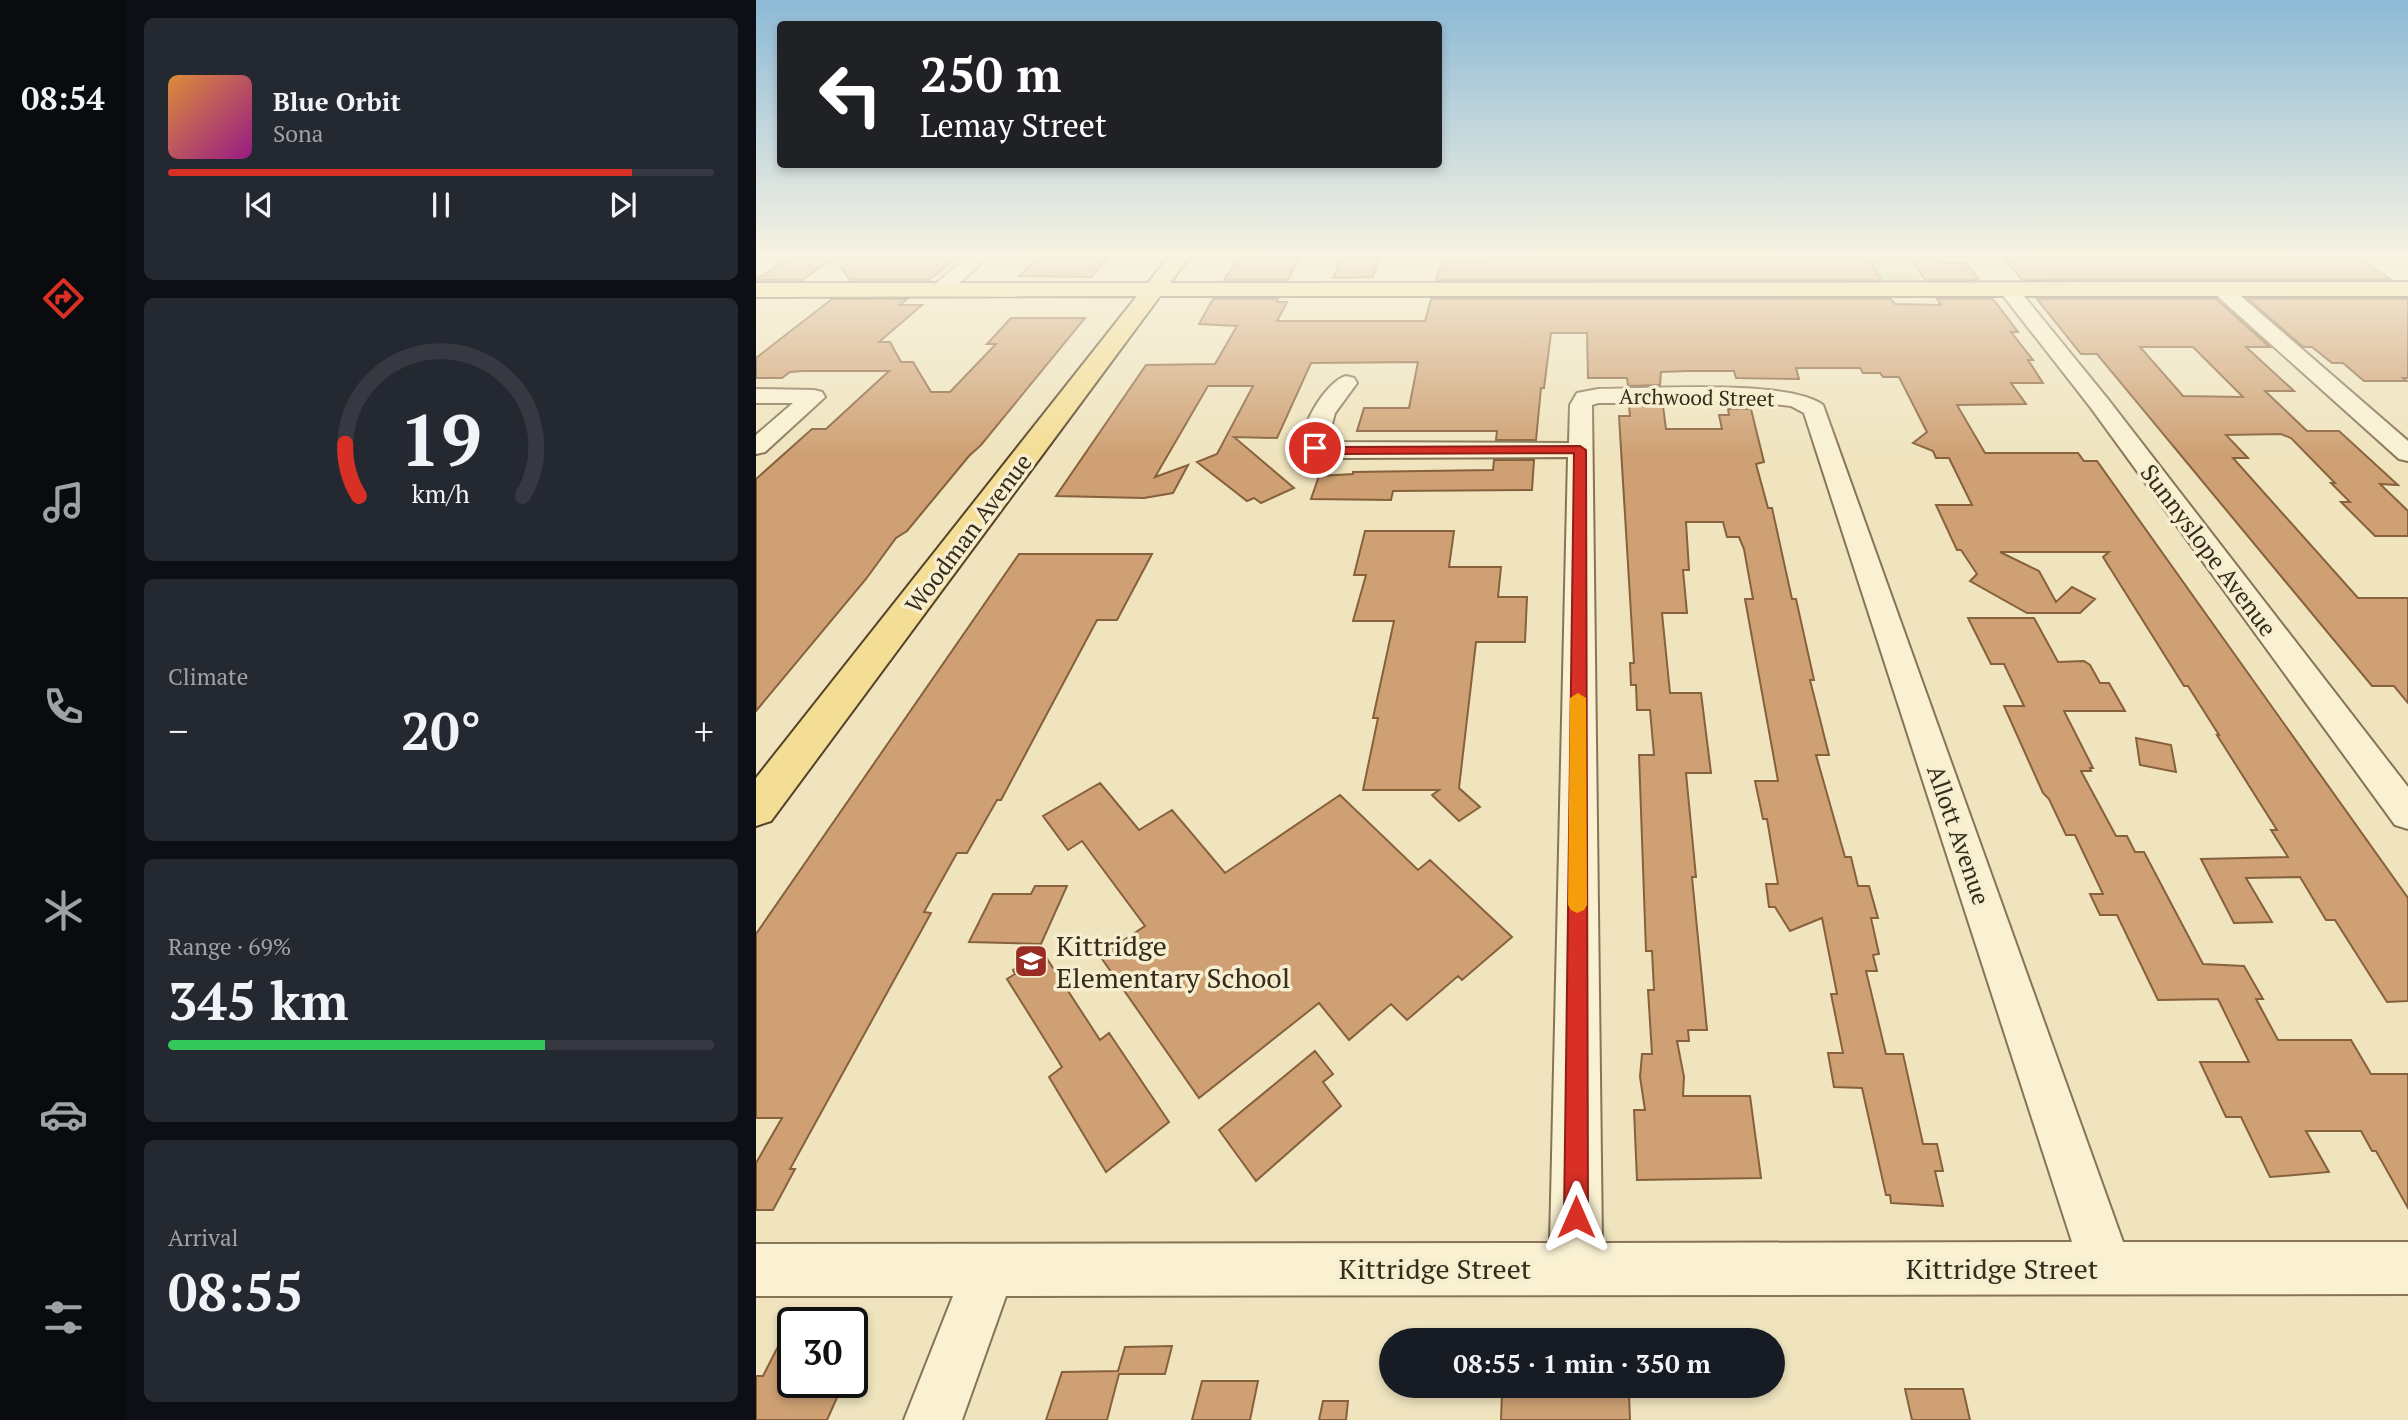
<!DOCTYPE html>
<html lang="en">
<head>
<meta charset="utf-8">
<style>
  :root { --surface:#171b24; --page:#242831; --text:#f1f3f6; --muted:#9ea1a6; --line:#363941; --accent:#d93025 }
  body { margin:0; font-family:"PT Serif",serif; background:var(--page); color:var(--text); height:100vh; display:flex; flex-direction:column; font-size:26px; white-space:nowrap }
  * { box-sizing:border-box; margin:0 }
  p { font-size:23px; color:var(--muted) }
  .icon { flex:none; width:38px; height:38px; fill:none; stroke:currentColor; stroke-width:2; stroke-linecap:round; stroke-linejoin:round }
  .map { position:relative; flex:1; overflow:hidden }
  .sheet { display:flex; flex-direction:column; gap:18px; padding:18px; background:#0d0f14; width:630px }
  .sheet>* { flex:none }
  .hud { position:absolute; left:21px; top:21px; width:665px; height:147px; border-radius:7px; box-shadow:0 4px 10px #0003; background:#202124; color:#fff; overflow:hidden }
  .speed { position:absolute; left:21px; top:1307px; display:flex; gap:14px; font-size:35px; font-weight:700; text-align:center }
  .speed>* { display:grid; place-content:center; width:91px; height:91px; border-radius:50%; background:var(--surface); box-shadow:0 4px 10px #0003; line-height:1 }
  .speed .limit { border:4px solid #111; border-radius:10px; background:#fff; color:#111 }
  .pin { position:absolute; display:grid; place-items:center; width:60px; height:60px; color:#fff; margin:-30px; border:4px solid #fff; border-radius:50%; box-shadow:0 2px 7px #0007 }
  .me { position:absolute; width:77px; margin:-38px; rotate:0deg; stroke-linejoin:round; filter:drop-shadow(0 0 5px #0008) }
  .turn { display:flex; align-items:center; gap:24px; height:147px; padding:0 28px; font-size:32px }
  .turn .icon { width:91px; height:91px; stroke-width:2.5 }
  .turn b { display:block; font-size:49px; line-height:60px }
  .big { font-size:52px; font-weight:600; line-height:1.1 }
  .sheet .card { flex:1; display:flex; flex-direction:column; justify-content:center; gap:10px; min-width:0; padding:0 24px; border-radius:10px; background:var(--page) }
  .sheet .dial { align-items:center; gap:0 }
  .dial svg { height:182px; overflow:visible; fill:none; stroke:var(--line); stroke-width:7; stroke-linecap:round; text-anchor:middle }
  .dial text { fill:var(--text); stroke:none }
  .song { display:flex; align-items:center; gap:21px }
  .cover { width:84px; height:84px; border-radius:10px; background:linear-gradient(135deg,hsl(30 70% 55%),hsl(310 70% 35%)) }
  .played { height:7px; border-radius:4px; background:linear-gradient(90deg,var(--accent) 85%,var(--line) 85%) }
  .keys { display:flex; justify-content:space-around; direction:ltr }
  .heat { display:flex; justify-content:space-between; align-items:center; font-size:38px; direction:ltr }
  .charge { height:10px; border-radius:5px; background:linear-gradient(90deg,#34c759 69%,var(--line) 0) }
  .trip { position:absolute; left:623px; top:1328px; width:406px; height:70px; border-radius:35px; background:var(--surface); box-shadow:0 4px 10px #0003; font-weight:600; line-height:70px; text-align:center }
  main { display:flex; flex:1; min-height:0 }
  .tabs { display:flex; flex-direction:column; width:126px; justify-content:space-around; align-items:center; background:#090b0e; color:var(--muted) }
  .tabs .icon { width:49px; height:49px }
  .tabs .on { color:var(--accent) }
  .tabs b { font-size:32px; color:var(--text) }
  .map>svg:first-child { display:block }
  .green { fill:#c1cd92 }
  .building { fill:#cea073; stroke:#87603c; stroke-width:2; fill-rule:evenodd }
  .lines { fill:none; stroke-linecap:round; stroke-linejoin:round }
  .minor-casing { stroke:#877457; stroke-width:4 }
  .major-casing { stroke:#55422b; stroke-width:4 }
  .minor { fill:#f9f1d2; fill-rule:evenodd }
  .major { fill:#f4dd94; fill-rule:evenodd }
  .route { fill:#d93025; stroke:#8d1f18; stroke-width:2 }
  .slow { fill:#f59e0b }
  .labels { text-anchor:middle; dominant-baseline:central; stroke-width:7; stroke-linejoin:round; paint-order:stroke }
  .far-street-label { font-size:21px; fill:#362b1c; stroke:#f6eece }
  .street-label { font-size:24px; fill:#362b1c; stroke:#f6eece }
  .near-poi-label { font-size:28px; fill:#362b1c; stroke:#f6eece; text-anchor:start }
  .near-street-label { font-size:28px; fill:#362b1c; stroke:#f6eece }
</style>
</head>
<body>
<main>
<nav class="tabs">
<b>08:54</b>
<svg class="icon on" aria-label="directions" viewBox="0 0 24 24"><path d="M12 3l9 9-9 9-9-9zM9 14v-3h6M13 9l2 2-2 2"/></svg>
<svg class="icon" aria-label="music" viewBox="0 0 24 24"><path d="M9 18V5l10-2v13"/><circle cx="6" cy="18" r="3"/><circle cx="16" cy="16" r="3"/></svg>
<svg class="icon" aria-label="phone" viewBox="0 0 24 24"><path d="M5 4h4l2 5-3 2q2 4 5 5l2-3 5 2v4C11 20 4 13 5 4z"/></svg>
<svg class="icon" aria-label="climate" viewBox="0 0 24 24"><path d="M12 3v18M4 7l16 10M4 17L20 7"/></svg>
<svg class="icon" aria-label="car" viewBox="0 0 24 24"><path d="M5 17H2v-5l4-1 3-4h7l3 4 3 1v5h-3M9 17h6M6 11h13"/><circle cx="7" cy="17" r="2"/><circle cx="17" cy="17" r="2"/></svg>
<svg class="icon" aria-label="filters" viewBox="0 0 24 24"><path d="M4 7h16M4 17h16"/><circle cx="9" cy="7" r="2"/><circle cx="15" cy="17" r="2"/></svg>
</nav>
<section class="sheet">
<div class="card">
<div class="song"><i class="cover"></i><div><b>Blue Orbit</b><p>Sona</p></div></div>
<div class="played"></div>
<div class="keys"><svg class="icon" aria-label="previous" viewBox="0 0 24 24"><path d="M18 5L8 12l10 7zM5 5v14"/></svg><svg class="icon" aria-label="pause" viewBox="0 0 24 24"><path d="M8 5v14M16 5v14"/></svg><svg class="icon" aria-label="next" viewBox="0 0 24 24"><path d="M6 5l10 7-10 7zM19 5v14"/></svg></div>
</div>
<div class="card dial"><svg viewBox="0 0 100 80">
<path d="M14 69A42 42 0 1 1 86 69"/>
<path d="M14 69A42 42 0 0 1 8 46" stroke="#d93025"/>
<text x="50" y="56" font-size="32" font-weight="700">19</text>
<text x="50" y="72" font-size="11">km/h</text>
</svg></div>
<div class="card"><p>Climate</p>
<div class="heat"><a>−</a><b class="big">20°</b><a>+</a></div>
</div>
<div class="card"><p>Range · 69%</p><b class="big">345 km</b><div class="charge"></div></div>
<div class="card"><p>Arrival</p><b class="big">08:55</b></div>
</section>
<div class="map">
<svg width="1652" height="1420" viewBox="0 0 1652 1420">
  <rect width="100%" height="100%" fill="#efe4be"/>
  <!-- green -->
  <path class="green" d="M1113,257H1149L1165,280H1125Z"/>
  <!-- building -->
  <path class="building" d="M33,257H201L173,280H94L78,258L46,280H0Z
    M283,257H353L335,277L263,276Z
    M483,257H544L532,280H468Z
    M586,257H624L617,277L577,278Z
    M734,257H1112L1125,280H680L686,260H733Z
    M1154,257H1181L1185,263H1210L1223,280H1169Z
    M1247,257H1601L1634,279L1266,280Z
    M76,299H151L144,305H166L123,342H134L145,362H157L175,392H194L240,344H231L255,318H329L225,445L213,456L151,531L140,538L110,579L0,711V479L56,429H70L133,371H47L34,372L26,378H0V358Z
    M457,299H522L521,302H531L521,321H669L675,299H1135L1139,304L1185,305L1181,299H1237L1262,332H1255L1277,360H1272L1287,383H1255L1270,404L1201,405L1229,453H1322L1328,461H1341L1652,898V1001L1631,1002L1579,920H1570L1544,877L1490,878L1516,922L1478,923L1445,859L1532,857L1515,830H1521L1461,735H1463L1432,686H1428L1347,557L1353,552H1244L1283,571L1300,602L1316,587L1339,599L1324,613H1271L1214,581L1221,574L1205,550H1201L1180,505H1216L1193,458H1180L1177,451L1157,443L1171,432L1143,377H1127L1124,373H1107L1104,368H1040L1043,379L980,378L978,371H931L905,372L904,385L872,386L871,378H832L831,333H795L788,388H785L780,440H740L741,431H601L608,408H653L662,362L555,363L521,438L478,437L538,488L505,503L498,498L491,501L441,462L461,454L497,386H452L399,477L432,465L417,493L388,498L300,496L390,365L459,364L481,326L443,324Z
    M1281,299H1460L1514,347H1490L1538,391H1509L1551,431H1583L1642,485L1624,484L1652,511V536H1619L1585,502H1594L1575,483H1579L1535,438L1525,434L1470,435L1492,458H1477L1602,598H1652V703L1638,686H1616L1341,354H1325ZM1384,347H1437L1487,397L1427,396Z
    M1492,299H1652V378H1647L1651,381H1608L1587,363H1576L1556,347H1547Z
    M873,406H907L910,429H966L963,415H973L972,409H995L1008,462L1000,464L1012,508H1016L1036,599H1040L1058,680H1054L1073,755H1060L1089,857H1095L1102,886H1113L1122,918H1115L1123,954L1117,955L1121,971H1110L1130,1054H1147L1167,1144H1181L1187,1171H1179L1187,1206L1135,1203L1134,1195H1130L1106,1088L1078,1087L1072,1053H1087L1075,994H1081L1066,918L1034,931L1019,907H1013L1010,884H1022L1011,819H1007L999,781H1022L989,599H997L988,549L983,537H971L967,522H930L933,570H927L931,613H906L914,693H945L955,773H930L940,877H936L951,1030H932L933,1041H921L928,1077L927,1096H994L1005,1178L881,1180L878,1110H889L884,1077L886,1054H896L892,990H898L896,951H890L883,755H898L894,710H881L880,685H875L874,663H878L863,416H874Z
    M738,460H778L776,490L637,491L635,500L555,499L563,476L597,474V472L737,470Z
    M609,531H698L693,567H745L742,597H771L769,642H720L703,788L724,807L703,821L676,795L683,790H607L622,718H617L638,621H597L610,575H598Z
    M263,554H396L361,620H341L245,800H241L211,853H201L168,912L175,913L34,1169H39L17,1210H0V1163L26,1118H0V934Z
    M1212,618H1278L1302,662L1328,661L1334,665L1344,683H1353L1369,711H1308L1337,768H1334L1335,771H1325L1360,836H1371L1379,852H1388L1447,964L1488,966L1507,999H1500L1522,1040H1595L1615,1074H1652V1208L1620,1151H1616L1605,1131H1550L1573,1172L1514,1177L1485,1117H1470L1444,1062H1493L1462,999L1402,1000L1361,915H1344L1334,894H1347L1319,835H1310L1293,799L1287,793L1248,706H1268L1248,664H1235Z
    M1380,738L1415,745L1420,772L1384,765Z
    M344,783L383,830L416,810L469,873L584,795L662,870L674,860L756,937L706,980L702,976L651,1020L635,1004L593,1040L563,1003L443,1098L344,956L389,926L326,841L312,850L287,816Z
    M279,886H311L285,944L213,942L237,894H275Z
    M286,951L344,1040L353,1033L413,1122L350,1172L293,1077L306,1067L251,979L259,974L257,970Z
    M559,1051L577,1074L567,1082L585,1106L500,1181L463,1130Z
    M37,1317V1382H88L71,1420H0V1376H7Z
    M416,1346L409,1374H363L351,1420H290L306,1372L362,1371L369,1347Z
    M446,1381H502L494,1420H436Z
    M1149,1389H1207L1214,1420H1156Z
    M765,1392L873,1393L874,1420H745L746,1393Z
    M567,1401H592L590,1420H563Z"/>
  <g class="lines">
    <!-- minor casing -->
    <g class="minor-casing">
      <path id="minor" d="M9,257H30L6,275L0,276V263Z
        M212,257H232L192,293H178L176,289L178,285Z
        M1252,283L1259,285L1351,398L1652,787V829L1639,825L1335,408L1245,293L1243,289L1245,285Z
        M1465,283L1472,285L1652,441V461L1643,459L1458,293L1456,289L1458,285Z
        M590,376L598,378L601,383L579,413L571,442L813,443L814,405L821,393L842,389C890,389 1033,379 1067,405L1367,1242H1652V1294L250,1296L206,1420H148L197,1296H0V1244L794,1243L812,457L583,458L550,453C537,434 570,381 590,376ZM842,403H1010L1035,406L1048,413L1316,1242L846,1243L836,405Z
        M0,389L58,390L66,392L69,397L9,452L0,454V435L37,403H0Z"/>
    </g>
    <!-- major casing -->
    <g class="major-casing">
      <path id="major" d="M412,257H433L414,283L1652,282V296H404L15,821L0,826V778L381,296L0,297V283H392Z"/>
    </g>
    <!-- minor -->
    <use href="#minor" class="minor"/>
    <!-- major -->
    <use href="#major" class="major"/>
  </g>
  <!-- sky -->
  <linearGradient id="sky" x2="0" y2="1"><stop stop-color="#8cb9d6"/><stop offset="0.56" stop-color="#f8f3e2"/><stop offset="1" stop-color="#f8f3e2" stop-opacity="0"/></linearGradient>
  <rect width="1652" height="456" fill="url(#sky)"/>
  <!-- route -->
  <path class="route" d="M559,445L583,447L824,446L830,450L832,1217L829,1225L820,1229L812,1225L808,1217L818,453L583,454L555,451L553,448Z"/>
  <!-- slow -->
  <path class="slow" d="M822,693L830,698L831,905L828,910L821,913L815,910L812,905L814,698Z"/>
  <!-- icons -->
  <defs>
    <g id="school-square" transform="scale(1.75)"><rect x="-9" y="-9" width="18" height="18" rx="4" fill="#982d25" stroke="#f6eece"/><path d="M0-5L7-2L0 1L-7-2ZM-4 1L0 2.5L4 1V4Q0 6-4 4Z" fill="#fff"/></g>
  </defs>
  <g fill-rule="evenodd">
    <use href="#school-square" x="275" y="961"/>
  </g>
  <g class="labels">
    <!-- far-street labels -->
    <g class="far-street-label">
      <text transform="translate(941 397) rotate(1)">Archwood Street</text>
    </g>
    <!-- street labels -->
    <g class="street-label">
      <text transform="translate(212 533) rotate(-53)">Woodman Avenue</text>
      <text transform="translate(1453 550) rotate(53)">Sunnyslope Avenue</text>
      <text transform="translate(1203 835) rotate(71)">Allott Avenue</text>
    </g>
    <!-- near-poi labels -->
    <g class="near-poi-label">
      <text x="300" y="945">Kittridge<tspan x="300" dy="32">Elementary School</tspan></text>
    </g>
    <!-- near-street labels -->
    <g class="near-street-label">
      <text x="679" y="1268">Kittridge Street</text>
      <text x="1246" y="1268">Kittridge Street</text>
    </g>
  </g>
</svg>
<div class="speed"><div class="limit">30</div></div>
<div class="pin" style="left:559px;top:448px;background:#d93025"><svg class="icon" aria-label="arrive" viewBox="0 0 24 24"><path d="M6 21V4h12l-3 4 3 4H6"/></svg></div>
<svg class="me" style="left:820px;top:1217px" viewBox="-20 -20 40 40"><path d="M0-17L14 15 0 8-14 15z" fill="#d93025" stroke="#fff" stroke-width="4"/></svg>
<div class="trip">08:55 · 1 min · 350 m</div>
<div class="hud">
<div class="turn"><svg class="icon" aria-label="left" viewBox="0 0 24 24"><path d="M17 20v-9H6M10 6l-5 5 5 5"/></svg><div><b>250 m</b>Lemay Street</div></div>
</div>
</div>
</main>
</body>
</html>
